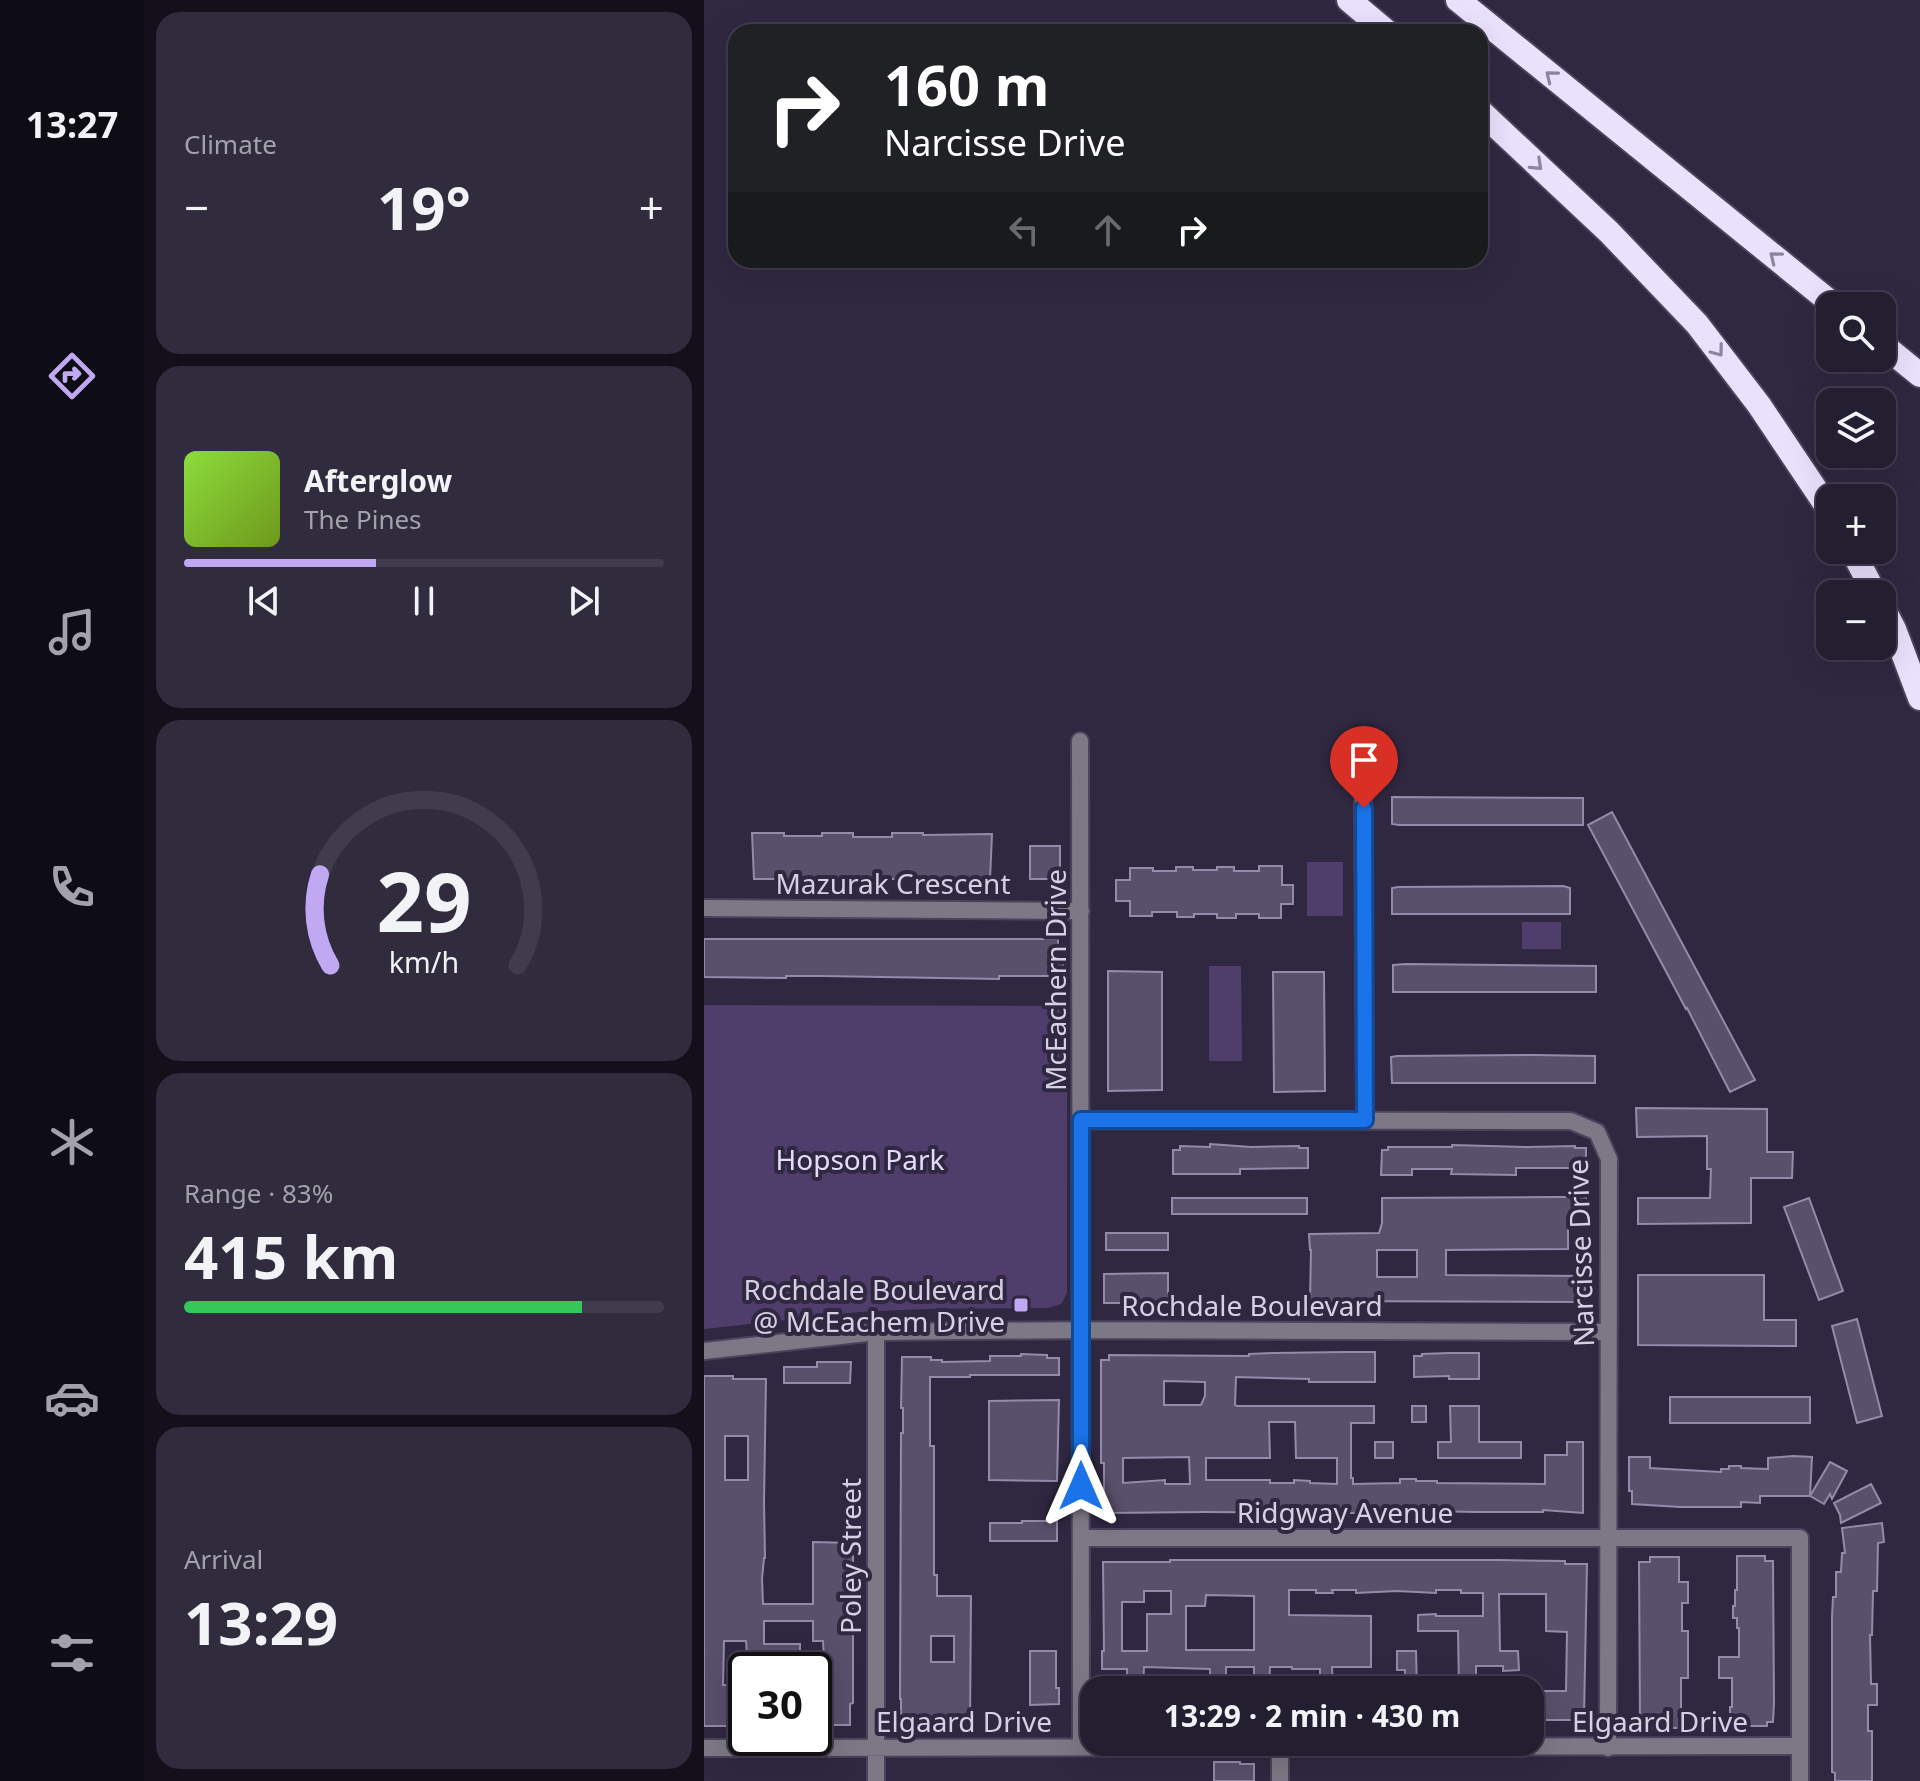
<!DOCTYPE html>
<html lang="en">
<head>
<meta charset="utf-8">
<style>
  :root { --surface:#241e31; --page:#302b3d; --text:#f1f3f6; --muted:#a3a2ab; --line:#413c4d; --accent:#c1a8f3 }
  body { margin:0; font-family:"Noto Sans",sans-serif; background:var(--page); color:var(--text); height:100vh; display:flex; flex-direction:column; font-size:30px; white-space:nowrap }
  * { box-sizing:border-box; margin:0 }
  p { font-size:26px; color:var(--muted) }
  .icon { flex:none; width:44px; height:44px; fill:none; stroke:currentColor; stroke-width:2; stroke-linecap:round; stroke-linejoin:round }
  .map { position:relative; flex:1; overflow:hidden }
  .details { display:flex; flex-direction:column; gap:12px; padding:12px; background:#14101b; width:560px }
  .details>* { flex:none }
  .banner { position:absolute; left:24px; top:24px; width:760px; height:244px; border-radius:24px; box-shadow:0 8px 32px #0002,0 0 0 2px var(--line); background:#202124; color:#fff; overflow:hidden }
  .tools { position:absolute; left:1112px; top:292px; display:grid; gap:16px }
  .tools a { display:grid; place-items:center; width:80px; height:80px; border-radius:16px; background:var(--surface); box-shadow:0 8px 32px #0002,0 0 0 2px var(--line); font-size:40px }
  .speed { position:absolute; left:24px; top:1652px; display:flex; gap:16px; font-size:40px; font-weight:700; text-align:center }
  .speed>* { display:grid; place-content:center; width:104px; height:104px; border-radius:50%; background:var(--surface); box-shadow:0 8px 32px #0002,0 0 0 2px var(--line); line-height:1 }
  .speed .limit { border:4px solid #111; border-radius:12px; background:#fff; color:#111 }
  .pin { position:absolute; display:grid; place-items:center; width:68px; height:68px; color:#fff; margin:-82px -34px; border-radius:50% 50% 50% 0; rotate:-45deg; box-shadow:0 0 8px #0007 }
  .pin .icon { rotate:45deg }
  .me { position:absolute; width:88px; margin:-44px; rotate:0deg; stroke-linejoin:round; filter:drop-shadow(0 0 6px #0008) }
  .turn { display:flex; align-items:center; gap:28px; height:168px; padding:0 24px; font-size:36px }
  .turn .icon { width:104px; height:104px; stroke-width:2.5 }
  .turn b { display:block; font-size:56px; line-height:68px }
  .lanes { display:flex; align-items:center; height:76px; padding:0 24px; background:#0003; justify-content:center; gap:40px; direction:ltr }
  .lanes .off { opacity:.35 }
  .big { font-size:60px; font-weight:700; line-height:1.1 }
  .details .tile { flex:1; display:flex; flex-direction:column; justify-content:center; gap:12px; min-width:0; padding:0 28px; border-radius:24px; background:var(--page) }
  .details .dial { align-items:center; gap:0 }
  .dial svg { height:208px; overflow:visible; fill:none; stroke:var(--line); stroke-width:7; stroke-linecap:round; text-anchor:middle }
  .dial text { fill:var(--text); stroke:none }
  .song { display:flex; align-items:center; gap:24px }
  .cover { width:96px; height:96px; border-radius:12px; background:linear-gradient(135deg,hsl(90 70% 55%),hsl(80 70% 35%)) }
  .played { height:8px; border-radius:4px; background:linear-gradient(90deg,var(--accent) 40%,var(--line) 40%) }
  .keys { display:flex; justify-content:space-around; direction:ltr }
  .heat { display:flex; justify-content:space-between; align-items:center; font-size:44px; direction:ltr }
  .charge { height:12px; border-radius:6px; background:linear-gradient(90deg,#34c759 83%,var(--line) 0) }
  .trip { position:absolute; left:376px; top:1676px; width:464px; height:80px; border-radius:24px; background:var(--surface); box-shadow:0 8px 32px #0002,0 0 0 2px var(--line); font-weight:700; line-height:80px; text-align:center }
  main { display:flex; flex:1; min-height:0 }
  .tab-bar { display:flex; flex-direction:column; width:144px; justify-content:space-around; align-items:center; background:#0e0c14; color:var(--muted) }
  .tab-bar .icon { width:56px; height:56px }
  .tab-bar .on { color:var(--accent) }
  .tab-bar b { font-size:36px; color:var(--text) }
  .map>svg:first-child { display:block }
  .green { fill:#4f3e6c }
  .building { fill:#59506c; stroke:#948baa; stroke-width:2; fill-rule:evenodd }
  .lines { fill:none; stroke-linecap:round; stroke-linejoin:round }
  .street-casing { stroke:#4b435b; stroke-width:20 }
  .highway-casing { stroke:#4b435b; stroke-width:28 }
  .street { stroke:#7c7885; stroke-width:16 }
  .highway { stroke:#eae2fd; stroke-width:24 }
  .oneway { stroke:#8d859f }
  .route-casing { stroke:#114b97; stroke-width:20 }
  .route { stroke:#1a73e8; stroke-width:14 }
  .poi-dot { fill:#c1a8f3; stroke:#302841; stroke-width:3 }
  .labels { text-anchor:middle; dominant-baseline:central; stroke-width:8; stroke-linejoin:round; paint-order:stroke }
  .street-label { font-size:28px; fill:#d6d1e2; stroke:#302841 }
  .park-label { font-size:28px; fill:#e5dbfc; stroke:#302841 }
  .poi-label { font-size:28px; fill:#d6d1e2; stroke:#302841; text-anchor:end }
</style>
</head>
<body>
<main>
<nav class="tab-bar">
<b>13:27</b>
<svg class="icon on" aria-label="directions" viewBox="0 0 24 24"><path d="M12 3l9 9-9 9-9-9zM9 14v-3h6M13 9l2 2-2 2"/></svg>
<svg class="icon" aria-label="music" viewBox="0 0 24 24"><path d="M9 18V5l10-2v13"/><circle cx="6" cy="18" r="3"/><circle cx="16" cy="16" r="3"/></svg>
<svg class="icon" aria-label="phone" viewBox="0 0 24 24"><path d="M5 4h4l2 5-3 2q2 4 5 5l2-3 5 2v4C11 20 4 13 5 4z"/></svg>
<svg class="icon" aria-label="climate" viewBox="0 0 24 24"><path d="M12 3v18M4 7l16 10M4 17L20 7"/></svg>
<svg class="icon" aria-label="car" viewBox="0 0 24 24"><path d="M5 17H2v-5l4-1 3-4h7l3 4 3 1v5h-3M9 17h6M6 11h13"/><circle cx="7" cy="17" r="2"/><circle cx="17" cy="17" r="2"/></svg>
<svg class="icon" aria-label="filters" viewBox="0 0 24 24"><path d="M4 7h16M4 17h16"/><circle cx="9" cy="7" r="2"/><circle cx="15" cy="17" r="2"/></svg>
</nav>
<section class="details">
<div class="tile"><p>Climate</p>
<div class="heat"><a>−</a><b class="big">19°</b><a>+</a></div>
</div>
<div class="tile">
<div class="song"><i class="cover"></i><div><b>Afterglow</b><p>The Pines</p></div></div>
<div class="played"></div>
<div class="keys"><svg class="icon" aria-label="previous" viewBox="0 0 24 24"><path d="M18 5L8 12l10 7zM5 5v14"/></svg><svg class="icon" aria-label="pause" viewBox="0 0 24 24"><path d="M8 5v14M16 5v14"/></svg><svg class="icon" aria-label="next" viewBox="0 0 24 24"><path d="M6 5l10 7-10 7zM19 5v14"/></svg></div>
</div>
<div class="tile dial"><svg viewBox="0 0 100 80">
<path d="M14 69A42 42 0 1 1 86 69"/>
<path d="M14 69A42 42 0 0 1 10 34" stroke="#c1a8f3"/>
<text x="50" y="56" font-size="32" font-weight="700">29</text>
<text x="50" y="72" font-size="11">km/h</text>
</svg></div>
<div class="tile"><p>Range · 83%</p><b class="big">415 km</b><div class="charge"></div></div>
<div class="tile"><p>Arrival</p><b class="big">13:29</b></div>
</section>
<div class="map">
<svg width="1216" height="1781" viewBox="0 0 1216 1781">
  <rect width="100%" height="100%" fill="#302841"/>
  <!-- green -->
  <path class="green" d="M603,862H639V916H603Z
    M818,922H857V949H818Z
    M505,966H537L538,1061H505Z
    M0,1005L363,1006V1293L357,1304L344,1308L219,1309L155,1312L0,1329Z"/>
  <!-- building -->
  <path class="building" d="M688,797L879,798V825H695L688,824Z
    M908,812L1051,1080L1026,1092L983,1008L982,1009L884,825Z
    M48,833H80V836H118V833H149V837H188V833H219V835L288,834L286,879H50Z
    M326,846H356V879H326Z
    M555,866H578V885H589V904H577V918H555V914H532V918H513V914H490V917H473V912H448V916H426V901H412V880H426V868H449V871H472V867H489V870H513V867H530V871H555Z
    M859,886L866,888V914H688V888L694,887Z
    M0,939H354V953H359V976H295V979L119,976H82V978L0,977Z
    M702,964L892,966V992H689V965Z
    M404,971L458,972V1090L404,1091Z
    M569,972H620L621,1091L570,1092Z
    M832,1055L891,1056V1083H688L687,1057L693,1056Z
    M932,1108L1063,1109V1152H1089L1088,1178H1047V1223L934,1224V1198H1006L1007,1169H1003V1136L933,1137Z
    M506,1144L547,1147L595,1146V1148H604V1168L536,1169V1174H469V1150H476V1146L506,1147Z
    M748,1145L823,1147L871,1146V1148H882V1168H812V1175L747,1174L748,1169H708V1175H677L678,1150H684V1147H748Z
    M850,1197H882V1214H864V1249L743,1250H742V1275L881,1276V1297H872V1302L606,1301L607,1250H606L605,1234L675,1233L678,1223V1198ZM673,1250H713V1277H673Z
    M468,1198H603V1214H468Z
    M1105,1198L1139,1291L1115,1300L1080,1207Z
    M402,1233H464V1250H402Z
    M464,1273V1299H457V1303H400V1274Z
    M934,1275H1060V1320H1092V1346L934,1345Z
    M1153,1319L1178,1416L1153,1423L1128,1326Z
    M641,1352H671V1382H605V1379L532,1377L531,1405L533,1406H670V1423H647V1478H649V1484L696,1483V1479H712V1481H733V1483L841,1484V1455H863V1442H879V1513L839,1510V1512H772L668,1510L649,1513L502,1512L400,1513V1463H397V1360H405V1355L545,1356V1354L570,1353ZM460,1381L501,1382V1396L497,1405H460ZM565,1422H591L592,1458H633V1484L606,1483V1481L590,1480V1483H566V1480H502V1458H566ZM485,1457L486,1484H461V1480L419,1483V1458Z
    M745,1353H775V1379H745V1376L710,1377V1356H718V1354Z
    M317,1354L343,1355V1358H355V1375H266V1377H226V1446H230V1575H233V1596H267L266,1726H201V1717H197V1699H196L197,1433H199V1408H197L198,1357H227V1360H238V1362L286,1361V1356H317ZM227,1636H250V1662H227Z
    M113,1362H147L146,1383H80V1367H113Z
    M0,1376H29V1379H62L60,1502L61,1558H60L58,1579L59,1604H109V1542L149,1543V1703L146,1704V1725H118V1722H110V1705H121V1682L119,1641H109V1621H60V1644H96V1670H44L42,1641H20L19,1685H33V1707H42V1726H0ZM21,1436H44V1480H21Z
    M966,1397H1106V1423H966Z
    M355,1400L353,1481L285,1480V1401Z
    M708,1406H722V1422H708Z
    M746,1406H775V1442H817V1458H734V1442H747Z
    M671,1442H689V1458H671Z
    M1089,1456L1108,1457L1106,1496H1056V1503L1037,1502V1507H976L928,1504V1491H925V1457H946V1468L1017,1472V1469H1025V1466H1037V1468L1064,1469V1458Z
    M1126,1462L1143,1471L1128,1499L1126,1494L1120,1504L1106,1496Z
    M1167,1484L1177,1503L1137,1523L1136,1515L1130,1503Z
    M318,1521H353V1541H286V1523H318Z
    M1178,1523L1180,1542L1174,1543L1173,1591H1169L1168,1635H1166L1167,1684H1173V1705H1164V1731H1168V1781H1131V1773L1128,1772V1617L1129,1597H1132V1572H1137L1138,1553H1141L1138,1528Z
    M1033,1556H1061V1561H1069L1070,1703L1069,1722H1063V1726H1026V1707H1028V1678H1015V1657H1035V1628H1033V1618H1029V1606H1031V1590H1033Z
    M946,1557H975V1582H984V1603H978V1631H984V1678H977V1719H974V1728H943V1722H936L935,1562H946Z
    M466,1560H794L861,1561V1564H883L880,1716H872V1720H826V1691H862L863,1632L842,1631V1594H795L796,1651H814L815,1670L799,1671V1666H772V1690H755L754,1631H714V1615L732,1614V1616H779V1593H757V1590H732V1593L693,1591L652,1593V1590H628L629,1593H612V1590H585V1615L667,1616V1667H628L629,1690H616V1669H588V1667H566L565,1690H550V1667H522V1690H506V1669L440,1667L439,1690H423V1669H398V1651H400L399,1562H466ZM440,1591H467V1614H443V1651H418V1602H440ZM502,1595L550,1596V1650H482V1606H501Z
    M326,1651H352V1688H355V1704L326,1705Z
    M693,1651H712L713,1690H701V1670H693Z
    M510,1762H536V1764H550V1781H510Z"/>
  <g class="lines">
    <!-- street casing -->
    <g class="street-casing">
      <path id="street" d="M376,741L377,1746
        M659,788L661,1120
        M0,908L377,911
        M377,1120L867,1121L893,1132L905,1159L904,1748
        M0,1351L172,1332L377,1330L904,1332
        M378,1538H1096V1781
        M0,1748L1096,1746
        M172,1781V1332
        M576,1781V1748"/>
    </g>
    <!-- highway casing -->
    <g class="highway-casing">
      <path id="highway" d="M645,0L683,32
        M754,0L1131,306
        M776,111L905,232L993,324L1055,405L1126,511
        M1178,344L1216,375
        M1148,550L1171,594
        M1178,606L1190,629L1216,698"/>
    </g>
    <!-- street -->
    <use href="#street" class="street"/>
    <!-- highway -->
    <use href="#highway" class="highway"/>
  </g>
  <!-- one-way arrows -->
  <defs><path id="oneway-chevron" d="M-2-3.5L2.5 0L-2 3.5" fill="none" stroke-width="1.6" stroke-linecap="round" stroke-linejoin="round" transform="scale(2)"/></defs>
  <g class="oneway">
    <use href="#oneway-chevron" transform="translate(847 76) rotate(-141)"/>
    <use href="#oneway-chevron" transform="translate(833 165) rotate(43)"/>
    <use href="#oneway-chevron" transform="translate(1071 257) rotate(-141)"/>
    <use href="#oneway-chevron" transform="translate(1014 351) rotate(53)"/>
  </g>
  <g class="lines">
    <!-- route casing -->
    <g class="route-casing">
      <path id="route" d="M377,1486V1120H661L660,808"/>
    </g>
    <!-- route -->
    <use href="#route" class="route"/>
  </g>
  <!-- markers -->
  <rect class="poi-dot" x="309" y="1297" width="16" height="16" rx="4"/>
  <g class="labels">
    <!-- street labels -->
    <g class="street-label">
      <text x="189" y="883">Mazurak Crescent</text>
      <text transform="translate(351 980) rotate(-90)">McEachern Drive</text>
      <text transform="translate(876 1253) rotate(-92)">Narcisse Drive</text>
      <text x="548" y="1305">Rochdale Boulevard</text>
      <text x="641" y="1512">Ridgway Avenue</text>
      <text transform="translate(146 1556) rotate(-90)">Poley Street</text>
      <text x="260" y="1721">Elgaard Drive</text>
      <text x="956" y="1721">Elgaard Drive</text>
    </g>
    <!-- park labels -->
    <g class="park-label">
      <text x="156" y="1159">Hopson Park</text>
    </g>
    <!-- poi labels -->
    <g class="poi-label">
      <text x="301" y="1289">Rochdale Boulevard<tspan x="301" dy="32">@ McEachem Drive</tspan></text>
    </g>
  </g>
</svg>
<div class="tools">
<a><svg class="icon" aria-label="search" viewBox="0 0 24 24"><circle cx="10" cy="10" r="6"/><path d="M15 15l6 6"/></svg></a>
<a><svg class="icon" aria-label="layers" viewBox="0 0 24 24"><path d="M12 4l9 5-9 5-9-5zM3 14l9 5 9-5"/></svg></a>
<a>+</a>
<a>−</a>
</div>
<div class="speed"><div class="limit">30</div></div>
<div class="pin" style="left:660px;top:808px;background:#d93025"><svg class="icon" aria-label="arrive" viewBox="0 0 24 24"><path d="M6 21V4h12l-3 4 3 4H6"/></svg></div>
<svg class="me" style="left:377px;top:1486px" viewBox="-20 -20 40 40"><path d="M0-17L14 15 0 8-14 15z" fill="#1a73e8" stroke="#fff" stroke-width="4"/></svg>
<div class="trip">13:29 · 2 min · 430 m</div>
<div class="banner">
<div class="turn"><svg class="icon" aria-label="right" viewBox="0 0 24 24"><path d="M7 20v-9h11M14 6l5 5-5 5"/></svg><div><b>160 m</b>Narcisse Drive</div></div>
<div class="lanes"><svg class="icon off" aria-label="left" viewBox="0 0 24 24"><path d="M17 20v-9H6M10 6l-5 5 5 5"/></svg><svg class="icon off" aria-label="ahead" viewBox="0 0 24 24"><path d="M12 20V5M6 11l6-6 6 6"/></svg><svg class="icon" aria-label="right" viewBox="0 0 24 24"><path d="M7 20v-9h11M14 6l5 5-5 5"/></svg></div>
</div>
</div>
</main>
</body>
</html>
